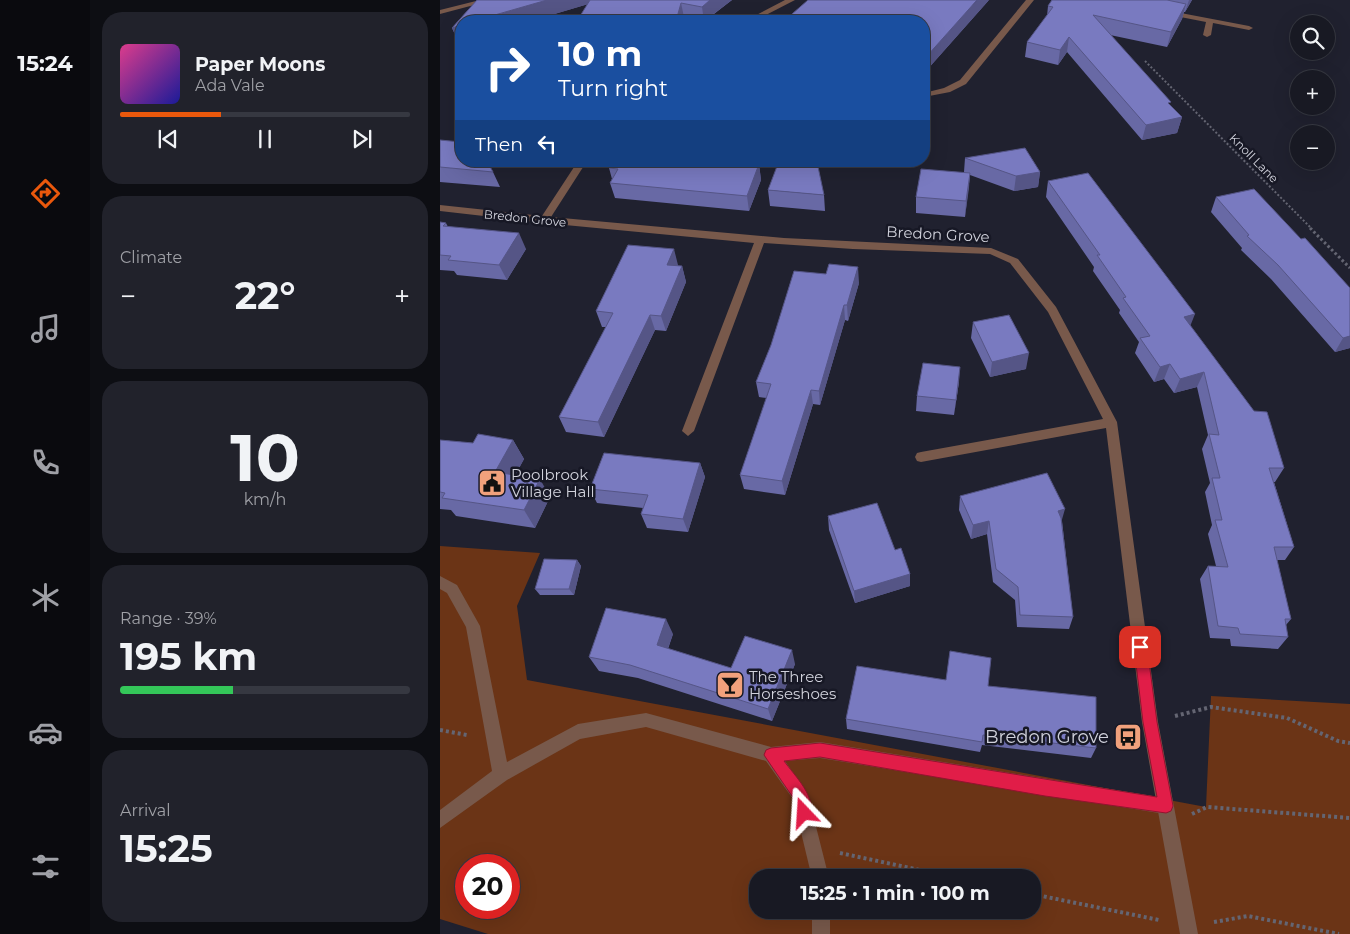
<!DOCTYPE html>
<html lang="en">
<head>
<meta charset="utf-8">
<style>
  :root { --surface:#181923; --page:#21222b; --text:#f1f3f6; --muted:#9fa0a6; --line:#363841; --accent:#ea580c }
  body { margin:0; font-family:Montserrat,sans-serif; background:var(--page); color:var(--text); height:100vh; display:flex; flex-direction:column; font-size:19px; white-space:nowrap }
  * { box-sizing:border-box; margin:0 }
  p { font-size:16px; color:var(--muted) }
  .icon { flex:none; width:28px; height:28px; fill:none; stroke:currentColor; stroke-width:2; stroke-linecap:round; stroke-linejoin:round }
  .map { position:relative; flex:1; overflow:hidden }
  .drawer { display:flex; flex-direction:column; gap:12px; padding:12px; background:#0d0e13; width:350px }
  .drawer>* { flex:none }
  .hud { position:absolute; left:15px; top:15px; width:475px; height:152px; border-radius:20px; box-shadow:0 5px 20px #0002,0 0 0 1px var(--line); background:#1a4fa0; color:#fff; overflow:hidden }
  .tools { position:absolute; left:850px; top:15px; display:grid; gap:10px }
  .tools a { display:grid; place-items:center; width:45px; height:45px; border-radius:50%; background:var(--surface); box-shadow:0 5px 20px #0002,0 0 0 1px var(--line); font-size:25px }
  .speed { position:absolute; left:15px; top:854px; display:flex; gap:10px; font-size:25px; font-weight:700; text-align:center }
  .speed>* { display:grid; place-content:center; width:65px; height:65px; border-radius:50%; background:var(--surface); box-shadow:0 5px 20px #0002,0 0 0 1px var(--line); line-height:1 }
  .speed .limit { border:8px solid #d22; background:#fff; color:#111 }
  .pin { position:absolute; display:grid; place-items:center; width:42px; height:42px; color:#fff; margin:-21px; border-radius:10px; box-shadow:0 2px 8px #0006 }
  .me { position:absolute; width:55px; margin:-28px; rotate:340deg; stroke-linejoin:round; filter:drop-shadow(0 0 4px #0008) }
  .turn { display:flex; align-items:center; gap:18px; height:105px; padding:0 20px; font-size:22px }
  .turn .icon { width:65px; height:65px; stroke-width:2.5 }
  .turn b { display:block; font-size:35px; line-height:42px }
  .then { display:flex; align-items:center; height:48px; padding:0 20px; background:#0003; gap:10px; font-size:19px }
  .big { font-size:38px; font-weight:700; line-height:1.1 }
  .drawer .tile { flex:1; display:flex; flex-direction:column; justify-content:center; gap:8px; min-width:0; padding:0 18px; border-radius:20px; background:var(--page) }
  .drawer .dial { align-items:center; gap:0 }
  .dial b { font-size:65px; line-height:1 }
  .song { display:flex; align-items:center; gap:15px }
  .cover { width:60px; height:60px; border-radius:8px; background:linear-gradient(135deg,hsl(330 70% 55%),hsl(240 70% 35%)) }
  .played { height:5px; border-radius:2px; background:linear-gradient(90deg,var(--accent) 35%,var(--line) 35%) }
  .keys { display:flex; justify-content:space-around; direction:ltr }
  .heat { display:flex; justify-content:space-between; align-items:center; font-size:28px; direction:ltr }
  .charge { height:8px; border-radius:4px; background:linear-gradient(90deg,#34c759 39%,var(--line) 0) }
  .trip { position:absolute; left:309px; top:869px; width:292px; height:50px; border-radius:20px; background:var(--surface); box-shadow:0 5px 20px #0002,0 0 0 1px var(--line); font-weight:700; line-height:50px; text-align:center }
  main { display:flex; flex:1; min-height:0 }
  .dock { display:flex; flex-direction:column; width:90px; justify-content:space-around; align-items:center; background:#0a0a0e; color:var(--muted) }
  .dock .icon { width:35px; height:35px }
  .dock .active { color:var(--accent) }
  .dock b { font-size:22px; color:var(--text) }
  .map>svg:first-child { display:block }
  .green { fill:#6b3416; fill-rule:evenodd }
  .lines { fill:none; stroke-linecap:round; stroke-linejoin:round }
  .path-far2 { stroke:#646572; stroke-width:2; stroke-dasharray:2 2; stroke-linecap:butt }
  .path-far1 { stroke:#646572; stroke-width:3; stroke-dasharray:2.5 2.5; stroke-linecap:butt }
  .path { stroke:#646572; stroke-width:4; stroke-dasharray:3 3; stroke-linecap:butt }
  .service { fill:#78594b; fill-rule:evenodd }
  .minor { fill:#78594b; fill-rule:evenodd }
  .wall { fill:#6869a5 }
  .shaded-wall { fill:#555586 }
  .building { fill:#797ac0; stroke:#555586 }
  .route { fill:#e11d48; stroke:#92132f }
  .labels { text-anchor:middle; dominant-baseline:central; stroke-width:5; stroke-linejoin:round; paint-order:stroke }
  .far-street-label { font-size:12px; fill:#d0d1db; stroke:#171825 }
  .street-label { font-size:15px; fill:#d0d1db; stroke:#171825 }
  .poi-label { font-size:15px; fill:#d0d1db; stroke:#171825; text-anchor:start }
  .near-poi-label { font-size:18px; fill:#d0d1db; stroke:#171825; text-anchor:end }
</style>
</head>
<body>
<main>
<nav class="dock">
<b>15:24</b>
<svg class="icon active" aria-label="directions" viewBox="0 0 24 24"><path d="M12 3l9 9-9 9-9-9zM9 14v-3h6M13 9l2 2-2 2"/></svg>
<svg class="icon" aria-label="music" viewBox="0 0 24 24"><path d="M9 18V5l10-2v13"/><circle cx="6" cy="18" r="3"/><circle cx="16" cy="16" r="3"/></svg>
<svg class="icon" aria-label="phone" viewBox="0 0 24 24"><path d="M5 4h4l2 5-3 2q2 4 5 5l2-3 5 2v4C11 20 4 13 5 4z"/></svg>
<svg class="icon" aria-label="climate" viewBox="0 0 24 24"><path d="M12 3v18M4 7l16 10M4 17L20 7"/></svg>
<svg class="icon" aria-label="car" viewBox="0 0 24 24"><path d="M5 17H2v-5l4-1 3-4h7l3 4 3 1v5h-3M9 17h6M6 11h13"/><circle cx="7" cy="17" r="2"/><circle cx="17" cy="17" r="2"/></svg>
<svg class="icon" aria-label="filters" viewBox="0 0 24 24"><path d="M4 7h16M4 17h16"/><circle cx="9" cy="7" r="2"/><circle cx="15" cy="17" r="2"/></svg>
</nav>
<section class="drawer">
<div class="tile">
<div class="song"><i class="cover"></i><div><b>Paper Moons</b><p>Ada Vale</p></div></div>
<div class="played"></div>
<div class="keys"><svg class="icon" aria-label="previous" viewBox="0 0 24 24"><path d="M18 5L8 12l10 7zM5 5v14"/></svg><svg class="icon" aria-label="pause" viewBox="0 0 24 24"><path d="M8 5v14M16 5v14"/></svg><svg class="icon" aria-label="next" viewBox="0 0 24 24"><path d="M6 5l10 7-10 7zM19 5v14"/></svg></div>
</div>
<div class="tile"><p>Climate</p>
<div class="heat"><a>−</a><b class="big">22°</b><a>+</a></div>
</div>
<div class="tile dial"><b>10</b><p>km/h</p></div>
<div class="tile"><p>Range · 39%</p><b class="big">195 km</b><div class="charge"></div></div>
<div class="tile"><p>Arrival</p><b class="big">15:25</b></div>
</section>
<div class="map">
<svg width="910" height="934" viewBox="0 0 910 934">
  <rect width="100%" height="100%" fill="#20212f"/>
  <!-- green -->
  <path class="green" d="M0,546L100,553L77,606L87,680L766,807L771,696L910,704V934H48L0,919ZM26,865H69V908H26ZM318,878H592V910H318Z"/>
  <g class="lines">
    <!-- path-far2 -->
    <path class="path-far2" d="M705,61L872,229"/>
    <!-- path-far1 -->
    <path class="path-far1" d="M870,228L910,268"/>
    <!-- path -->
    <path class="path" d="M735,716L771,707L847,718L898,741L910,743
      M0,730L27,735
      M752,814L767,807L910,818
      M400,853L517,878
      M592,894L719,920
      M774,922L808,916L899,934"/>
    <!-- service -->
    <path class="service" d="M0,576L17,585L40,626L67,762L138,724L206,713L331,747L380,742L725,798L731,800L733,806L731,812L725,814L380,758L345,761L368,795L389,878H372L353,799L326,761L206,727L140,739L67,780L0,828V810L52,771L26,627L7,593L0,589Z
      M372,910H390V934H372Z"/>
    <!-- minor -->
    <path class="minor" d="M40,0H53L0,14V10Z
      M345,0H355L314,21H305Z
      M586,0H594L526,84L510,92L484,97V93L504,88L520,80Z
      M725,10L809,26L813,28L809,30L773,23L771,35L767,37L763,35L766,22L725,14Z
      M138,161H147L111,217L344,238L551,248L578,259L616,307L677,422L718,722L758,934H740L702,722L666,428L481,462L477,461L475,457L477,453L481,452L663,419L608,312L570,263L550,254L413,249L324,243L254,431L248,436L242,431L314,243L104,223L0,211V205L102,216Z"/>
  </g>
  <!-- wall -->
  <path class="wall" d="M37,0H292L265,21L244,17L243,21H137L148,4L91,21H21V42L19,43L12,28Z
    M549,0L486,71L484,70V21Z
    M612,0H752L745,12H744L742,19L727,47L670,35L730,106L742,117L737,133L702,140L627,52L618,65L585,57L587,42L607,16L608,6Z
    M0,140L53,172L60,187L0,182Z
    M525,158L600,172L598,187L574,191L530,175L525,217L476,213V197L524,172Z
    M319,164L321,180L309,211L175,198L170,183L172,179L169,168Z
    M608,181L750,326L844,468L835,482H834L854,547L845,560H837L851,619L846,625L848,637L838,649L791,646L790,639L770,638L760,579L768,566H776L768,534L772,525L765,492L770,483L762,449L768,435L757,387L734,393L724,379L714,382L695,353L699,342L679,313L680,310L653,271L654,267L606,197Z
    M328,190L384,195L385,211L330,206Z
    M776,197L861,239L910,348L895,352L831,279L801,250L802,248L771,212Z
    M0,222L6,223L8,227L86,249L67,280L17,275L14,271L0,270Z
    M238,265V266H242L246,282L226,331L215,330L164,437L126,432L119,417L166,327H162L156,311Z
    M419,283L408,321L405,320L380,405L373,404L345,495L304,489L300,475L327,398L319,397L316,382Z
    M533,322L586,369L550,377L531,338Z
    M519,382L514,415L476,411L477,396Z
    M0,440L33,443L73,440L84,459L75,475L110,497L95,528L16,516L11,510L0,509Z
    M260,463L265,477L248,532L207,528L201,514L203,508L157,503L150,489Z
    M520,496L622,521L633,617L629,629L577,627L575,600L553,582L547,534L531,539L519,510Z
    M388,516L455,550L470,574V586L415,603L389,530Z
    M137,560L141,566L134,595H100L95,589Z
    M233,634L228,649L291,668L355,664L332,721L198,678L159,671L149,657Z
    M506,680L548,686L656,748L651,758L542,745L540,752L407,729L406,719Z"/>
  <!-- shaded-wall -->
  <path class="shaded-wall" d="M107,0H162L91,21H34Z
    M270,0H292L264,21L262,7Z
    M537,0H549L486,71L487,56Z
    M749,0H752L745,12Z
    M241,3L244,17L243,21H236Z
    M746,4L742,19L727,47L731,32Z
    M21,25V42L19,43L12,28Z
    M629,37L627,52L618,65L620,50Z
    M742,117L737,133L702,140L706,125Z
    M319,164L321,180L309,211L307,196Z
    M600,172L598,187L574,191L576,176Z
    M530,173L529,188L525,217L526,201Z
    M79,233L86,249L67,280L59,265Z
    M234,249L238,265L231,281L227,265Z
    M242,266L246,282L226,331L221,316Z
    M418,267L419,283L408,321L407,305Z
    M404,305L405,320L380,405L379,391Z
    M755,314L749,329L744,317Z
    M210,315L215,330L164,437L158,422Z
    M910,336V348L895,352L903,338Z
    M589,353L586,369L550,377L552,362Z
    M730,364L724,379L714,382L720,367Z
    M520,367L519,382L514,415L516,400Z
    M764,372L757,387L734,393L740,379Z
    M371,390L373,404L345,495L342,481Z
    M73,440L84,459L67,491L55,472Z
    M260,463L265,477L248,532L243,519Z
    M100,479L110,497L95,528L84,510Z
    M625,509L621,523L618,511Z
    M549,521L547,534L531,539L533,525Z
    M137,560L141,566L134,595L129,589Z
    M470,574V586L415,603L414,591Z
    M226,619L233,634L224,659L217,645Z
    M352,650L355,664L332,721L328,709Z"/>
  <!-- building -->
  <path class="building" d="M37,0H107L34,21H21V25L12,28Z
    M150,0H270L262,7L241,3L236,21H137Z
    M368,0H537L487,56L484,55V21H344Z
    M612,0H727L746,4L731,32L653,15L731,102L728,103L742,117L706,125L629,37L620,50L587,42L613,7L608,6Z
    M0,140L21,142V161H47L53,172L0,167Z
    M585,148L600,172L576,176L525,158Z
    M172,161H280L319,164L307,196L170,183L178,169L169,168Z
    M339,161L377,162L384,195L328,190Z
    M481,169L530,173L526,201L476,197Z
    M648,173L755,314L744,317L814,411L827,412L844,468H829L854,547H834L851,619H845L848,637L800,634L798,628L778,626L768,566L788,567L775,520H782L772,478H780L769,434L779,435L764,372L740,379L730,364L720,367L700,338L710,336L683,298L686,297L657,255H660L608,181Z
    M814,189L861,239L865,238L910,288V336L903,338L838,265L807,236L809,235L776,197Z
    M0,222L6,223L3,226L79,233L59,265L8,260L11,256L0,255Z
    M188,245L234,249L227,265L242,266L221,316L210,315L158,422L119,417L173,313L156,311Z
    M389,264L418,267L407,305H404L379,391L371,390L342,481L300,475L331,384L316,382L331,345L354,271L386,274Z
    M569,315L589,353L552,362L533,322Z
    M483,363L520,367L516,400L477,396Z
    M38,434L73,440L55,472L100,479L84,510L2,498L5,493L0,492V440L33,443Z
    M164,453L260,463L243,519L201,514L208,495L150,489Z
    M607,473L625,509L618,511L621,518L633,617L580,615L578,587L556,569L549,521L533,525L520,496Z
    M437,503L455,550L461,548L470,574L414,591L388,516Z
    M104,559L137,560L129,589H95Z
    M166,608L226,619L217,645L291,668L305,636L352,650L328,709L190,665L149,657Z
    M510,651L551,658L548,686L656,697V748L543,735L542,742L406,719L417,666L506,680Z"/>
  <!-- route -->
  <path class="route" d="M700,641L705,643L707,647L717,722L733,806L731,811L726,813L605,796L380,757L344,761C354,775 378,798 370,818L364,820L359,818L354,799L324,755L326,750L331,748L380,743L717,797L703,722L694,647L695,643Z"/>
  <!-- icons -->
  <defs>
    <g id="civic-square" transform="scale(1.4375)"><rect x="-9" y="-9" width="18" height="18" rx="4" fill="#f1a17c" stroke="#171825"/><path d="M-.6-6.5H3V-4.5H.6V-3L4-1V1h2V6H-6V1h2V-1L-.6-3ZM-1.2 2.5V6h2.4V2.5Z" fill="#111"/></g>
    <g id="bar-square" transform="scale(1.4375)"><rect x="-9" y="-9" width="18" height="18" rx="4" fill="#f1a17c" stroke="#171825"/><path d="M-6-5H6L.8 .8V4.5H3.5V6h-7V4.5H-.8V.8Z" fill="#111"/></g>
    <g id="bus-square" transform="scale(1.4375)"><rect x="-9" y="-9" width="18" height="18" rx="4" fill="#f1a17c" stroke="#171825"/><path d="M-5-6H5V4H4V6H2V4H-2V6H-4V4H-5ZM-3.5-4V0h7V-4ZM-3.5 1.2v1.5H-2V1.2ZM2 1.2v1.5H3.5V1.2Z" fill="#111"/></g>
  </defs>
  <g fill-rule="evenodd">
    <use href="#civic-square" x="52" y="483"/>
    <use href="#bar-square" x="290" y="685"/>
    <use href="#bus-square" x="688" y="737"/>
  </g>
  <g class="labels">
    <!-- far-street labels -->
    <g class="far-street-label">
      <text transform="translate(814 158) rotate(45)">Knoll Lane</text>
      <text transform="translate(85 218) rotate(6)">Bredon Grove</text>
    </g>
    <!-- street labels -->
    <g class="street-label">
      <text transform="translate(498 234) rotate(3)">Bredon Grove</text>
    </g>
    <!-- poi labels -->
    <g class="poi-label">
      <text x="71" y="474">Poolbrook<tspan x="71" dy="17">Village Hall</tspan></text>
      <text x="309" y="676">The Three<tspan x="309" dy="17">Horseshoes</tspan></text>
    </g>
    <!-- near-poi labels -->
    <g class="near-poi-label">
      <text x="669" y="737">Bredon Grove</text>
    </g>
  </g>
</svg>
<div class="tools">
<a><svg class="icon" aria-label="search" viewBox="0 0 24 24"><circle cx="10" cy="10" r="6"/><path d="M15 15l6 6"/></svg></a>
<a>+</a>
<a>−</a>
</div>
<div class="speed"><div class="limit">20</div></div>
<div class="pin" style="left:700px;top:647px;background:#d93025"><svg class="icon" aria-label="arrive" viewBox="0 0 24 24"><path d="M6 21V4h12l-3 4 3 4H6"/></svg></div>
<svg class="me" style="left:364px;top:813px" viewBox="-20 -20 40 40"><path d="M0-17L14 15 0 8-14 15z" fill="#e11d48" stroke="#fff" stroke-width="4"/></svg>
<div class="trip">15:25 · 1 min · 100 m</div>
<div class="hud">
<div class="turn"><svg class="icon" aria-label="right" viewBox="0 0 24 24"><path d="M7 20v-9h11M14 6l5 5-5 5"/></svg><div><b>10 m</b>Turn right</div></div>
<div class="then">Then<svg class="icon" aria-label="left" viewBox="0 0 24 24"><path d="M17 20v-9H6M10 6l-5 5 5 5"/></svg></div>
</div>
</div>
</main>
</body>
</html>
